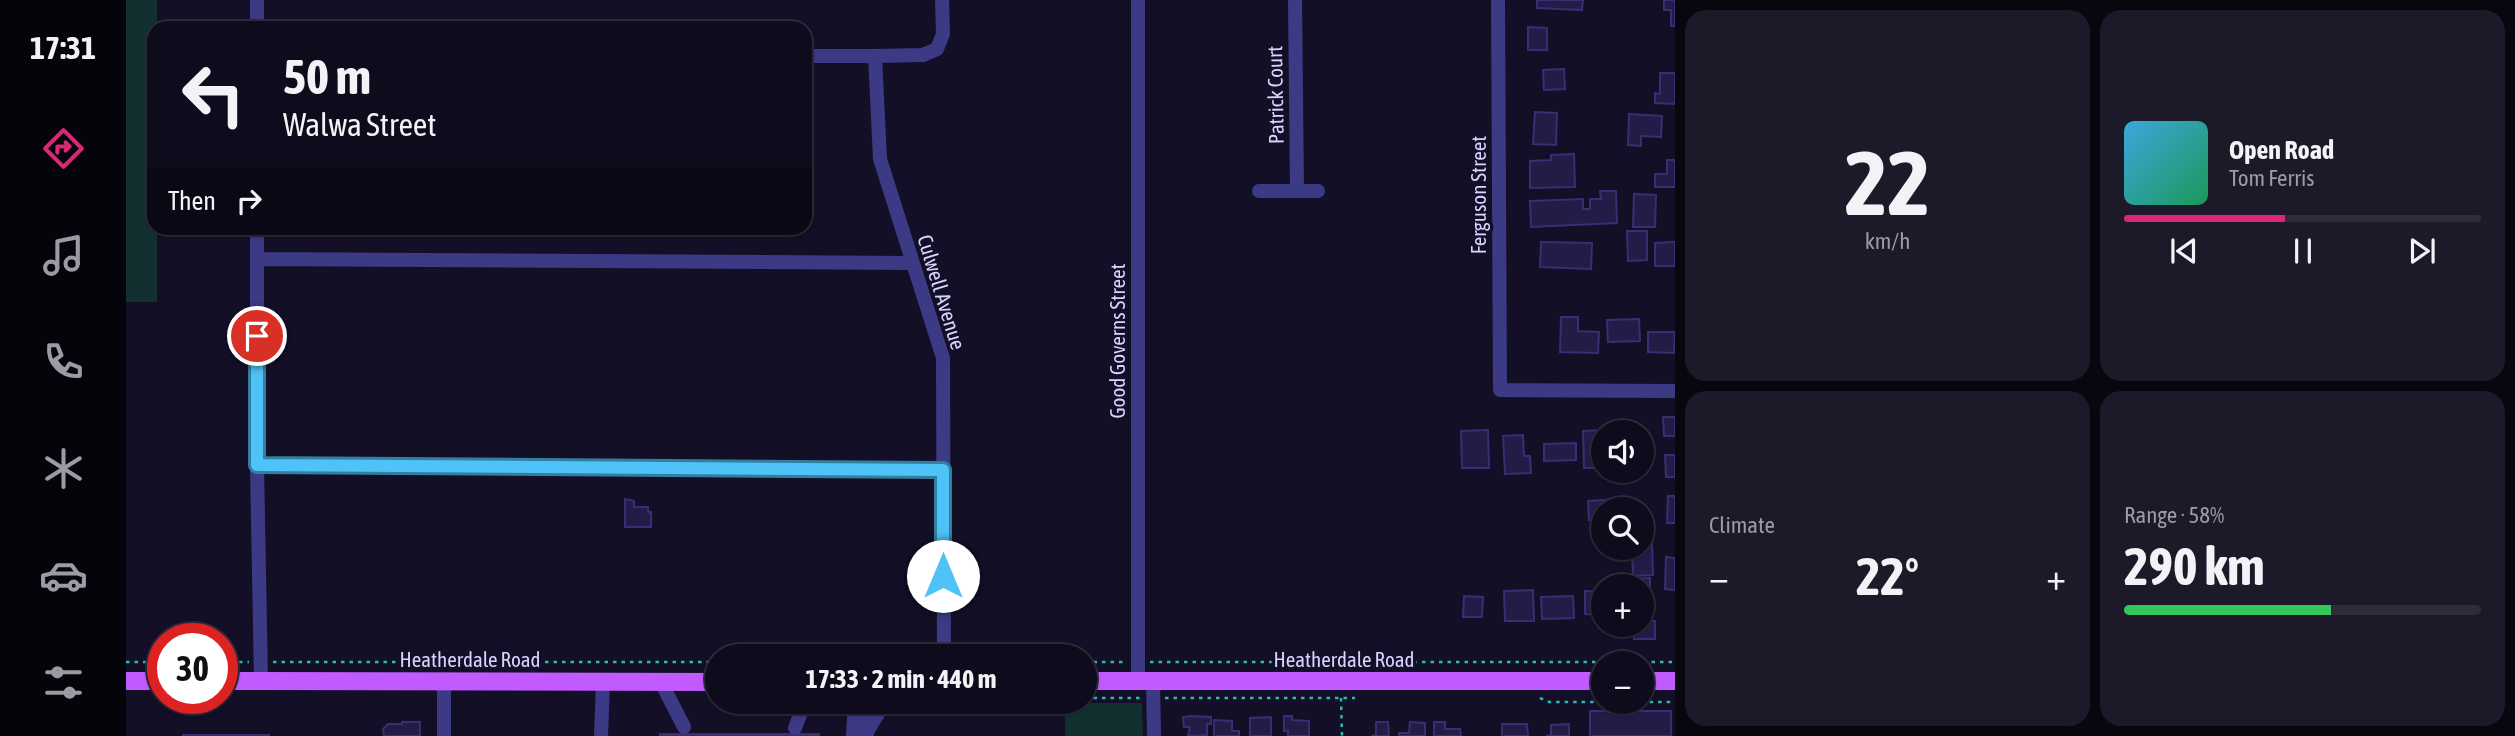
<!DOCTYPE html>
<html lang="en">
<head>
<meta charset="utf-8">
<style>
  :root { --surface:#0e0b1c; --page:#1c1929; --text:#f1f3f6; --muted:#9b9ba3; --line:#2e2b3b; --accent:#db2777 }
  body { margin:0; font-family:"Asap Condensed",sans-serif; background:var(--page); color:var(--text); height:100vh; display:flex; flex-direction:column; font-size:26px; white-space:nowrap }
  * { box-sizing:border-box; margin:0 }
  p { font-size:23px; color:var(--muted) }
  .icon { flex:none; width:38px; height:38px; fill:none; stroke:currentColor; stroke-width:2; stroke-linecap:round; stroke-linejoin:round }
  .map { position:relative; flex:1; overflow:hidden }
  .side { display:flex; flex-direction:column; gap:10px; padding:10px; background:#08060f; width:840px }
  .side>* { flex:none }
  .hud { position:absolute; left:21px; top:21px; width:665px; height:214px; border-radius:21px; box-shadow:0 2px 5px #0004,0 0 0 2px var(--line); background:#0e0b1c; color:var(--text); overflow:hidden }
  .tools { position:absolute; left:1465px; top:420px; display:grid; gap:14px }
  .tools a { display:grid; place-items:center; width:63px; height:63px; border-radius:50%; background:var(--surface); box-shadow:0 2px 5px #0004,0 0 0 2px var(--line); font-size:35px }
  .speed { position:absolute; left:21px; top:623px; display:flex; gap:14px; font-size:35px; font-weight:700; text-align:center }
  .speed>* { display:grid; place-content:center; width:91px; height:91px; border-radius:50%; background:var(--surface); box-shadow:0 2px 5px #0004,0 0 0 2px var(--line); line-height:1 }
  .speed .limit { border:10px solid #d22; background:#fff; color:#111 }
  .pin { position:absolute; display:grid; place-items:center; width:60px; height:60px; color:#fff; margin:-30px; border:4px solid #fff; border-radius:50%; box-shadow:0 2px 7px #0007 }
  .me { position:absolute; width:77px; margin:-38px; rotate:0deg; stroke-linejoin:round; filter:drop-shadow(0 0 5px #0008) }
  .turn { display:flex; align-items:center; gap:24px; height:147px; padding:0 21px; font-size:32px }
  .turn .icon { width:91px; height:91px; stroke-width:2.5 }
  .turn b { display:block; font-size:49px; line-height:60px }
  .then { display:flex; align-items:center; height:66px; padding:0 21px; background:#0003; gap:14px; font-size:26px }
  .big { font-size:52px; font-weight:700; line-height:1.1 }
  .side .tile { flex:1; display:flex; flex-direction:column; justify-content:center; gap:10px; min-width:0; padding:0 24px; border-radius:21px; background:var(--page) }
  .side .dial { align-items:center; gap:0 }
  .dial b { font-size:91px; line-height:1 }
  .song { display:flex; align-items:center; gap:21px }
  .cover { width:84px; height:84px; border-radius:10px; background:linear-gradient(135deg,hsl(200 70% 55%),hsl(150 70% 35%)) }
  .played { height:7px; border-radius:4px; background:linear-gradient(90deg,var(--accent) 45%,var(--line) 45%) }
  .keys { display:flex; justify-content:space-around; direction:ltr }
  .heat { display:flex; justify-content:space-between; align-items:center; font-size:38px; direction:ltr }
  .charge { height:10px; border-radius:5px; background:linear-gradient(90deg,#34c759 58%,var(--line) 0) }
  .side .tiles { flex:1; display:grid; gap:10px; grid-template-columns:repeat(2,1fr) }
  .trip { position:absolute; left:579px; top:644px; width:392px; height:70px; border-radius:35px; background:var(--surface); box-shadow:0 2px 5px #0004,0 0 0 2px var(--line); font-weight:700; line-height:70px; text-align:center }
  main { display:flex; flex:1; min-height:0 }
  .tab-bar { display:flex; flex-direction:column; width:126px; justify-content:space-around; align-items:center; background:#06040b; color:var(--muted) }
  .tab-bar .icon { width:49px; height:49px }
  .tab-bar .on { color:var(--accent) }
  .tab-bar b { font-size:32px; color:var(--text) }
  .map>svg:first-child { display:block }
  .green { fill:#12302f }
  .building { fill:#241b47; stroke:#3b2d73; stroke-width:2 }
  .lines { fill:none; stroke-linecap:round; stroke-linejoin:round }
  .path { stroke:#2fb8b0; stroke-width:2.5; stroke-dasharray:3.5 5; stroke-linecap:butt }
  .minor { stroke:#3d3a85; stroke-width:14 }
  .major { stroke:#c25bff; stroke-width:18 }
  .route-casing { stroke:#337fa1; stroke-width:18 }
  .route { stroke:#4fc3f7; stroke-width:12 }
  .labels { text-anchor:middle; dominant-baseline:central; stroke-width:7; stroke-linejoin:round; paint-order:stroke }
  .street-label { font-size:21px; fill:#d9d4ff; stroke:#130f26 }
</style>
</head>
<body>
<main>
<nav class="tab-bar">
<b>17:31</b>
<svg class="icon on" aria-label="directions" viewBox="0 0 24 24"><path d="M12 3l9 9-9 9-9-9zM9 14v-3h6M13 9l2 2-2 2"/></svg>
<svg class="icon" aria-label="music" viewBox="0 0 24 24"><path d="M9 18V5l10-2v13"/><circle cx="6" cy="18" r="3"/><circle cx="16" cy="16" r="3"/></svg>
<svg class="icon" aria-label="phone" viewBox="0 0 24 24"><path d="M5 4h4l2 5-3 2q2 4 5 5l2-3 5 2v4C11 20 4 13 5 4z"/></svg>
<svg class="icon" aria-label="climate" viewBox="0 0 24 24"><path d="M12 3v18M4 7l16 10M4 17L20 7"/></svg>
<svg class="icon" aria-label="car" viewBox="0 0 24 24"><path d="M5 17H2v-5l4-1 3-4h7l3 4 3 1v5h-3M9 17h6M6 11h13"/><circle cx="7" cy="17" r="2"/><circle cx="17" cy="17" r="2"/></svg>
<svg class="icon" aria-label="filters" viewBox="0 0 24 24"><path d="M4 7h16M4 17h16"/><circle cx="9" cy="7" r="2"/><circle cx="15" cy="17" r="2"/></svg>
</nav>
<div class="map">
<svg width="1549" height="736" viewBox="0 0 1549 736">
  <rect width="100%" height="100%" fill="#130f26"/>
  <!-- green -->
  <path class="green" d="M0,0H31V28H28V228H31V302H0Z
    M939,703H1016L1017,736H939Z"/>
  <!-- building -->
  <path class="building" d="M1411,0H1457L1456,10L1411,8Z
    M1538,0H1549V26H1545V10H1538Z
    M1402,27L1421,28V50H1402Z
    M1438,69L1439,89L1418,90L1417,70Z
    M1534,73H1549V104L1529,103V93L1534,94Z
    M1409,112L1431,113L1430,145L1407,144Z
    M1503,114L1536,116L1535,137L1515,136V146L1502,145Z
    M1448,154L1449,187L1404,188V161L1425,160V155Z
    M1541,160H1549V187H1529V174H1541Z
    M1474,191H1490L1491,223L1405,227L1404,201L1457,199V209H1464V199H1475Z
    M1508,194L1530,195L1529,227H1507Z
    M1501,231H1521V260L1502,261Z
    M1415,242L1466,243L1465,269L1414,267Z
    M1547,242H1549V266H1529V243Z
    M1435,317H1452V331L1473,332L1472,353L1434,352Z
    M1513,319L1514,341L1482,342L1481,320Z
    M1522,332H1549L1548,353L1522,352Z
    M1537,417H1549V436H1538Z
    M1362,430L1363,468H1336L1335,431Z
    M1476,430L1477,458H1470V468H1458L1457,431Z
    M1397,435L1398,456H1404L1405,473L1379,474L1377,436Z
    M1450,443V460L1418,461V444Z
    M1539,455H1549V477H1540Z
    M1542,496H1549V523H1541Z
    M499,499L508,501V507H522V512H525V527H499Z
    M1492,499L1493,509H1477V520H1463L1462,501Z
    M1516,541H1526L1527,575L1507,576L1506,548H1516Z
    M1540,557L1549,558V590L1539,589Z
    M1524,578V595H1516V586H1507V579Z
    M1407,590L1408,621H1379L1378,591Z
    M1459,591L1477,592V615L1459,614Z
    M1338,596L1357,597L1356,617H1337Z
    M1447,596L1448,618L1416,619L1415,597Z
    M1516,621H1529V639H1508V625H1516Z
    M1464,711H1545V736H1464Z
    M1065,716L1085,717V724H1081V735L1062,736L1064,727H1058L1057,717Z
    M1158,716H1166V720L1183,721V736H1162V731H1158Z
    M1145,717V736H1124V718Z
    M1088,720L1106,721V731H1113V736H1088Z
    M276,722H294V736H258L257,729L262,724H276Z
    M1250,722H1262L1263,736H1245L1250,735Z
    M1284,722L1299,723V736H1273V733H1283Z
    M1308,722H1319V729H1334L1335,736H1308Z
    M1376,724H1401L1402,736H1376Z
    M1443,724V736H1420L1425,735V725Z
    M534,734H693V736H534Z
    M57,735H143V736H57Z"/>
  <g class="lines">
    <!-- path -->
    <path class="path" d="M0,662H37
      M96,662H123
      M147,662H592
      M959,662H1000
      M1024,662H1549
      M959,698H1015
      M1039,698H1229
      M1215,698L1216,736
      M1414,698L1423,702H1549"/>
    <!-- minor -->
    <path class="minor" d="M816,0L817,34L811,49L797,55L749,56L754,159L817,358L818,656
      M1169,0L1171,190
      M1372,0L1374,390L1549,391
      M131,28V0
      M679,56H749
      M1133,191H1192
      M131,228V465L135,681
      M131,259L785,263
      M131,465L817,470
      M1012,681V0
      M535,682L558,727
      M1027,682L1028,736
      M737,702L741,735
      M669,728L679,702
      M741,732L759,702
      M727,735L729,702
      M318,736V682
      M475,736L477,682"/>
    <!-- major -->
    <path class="major" d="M0,681H37
      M96,681L592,682
      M959,681H1477
      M1516,681H1549"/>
  </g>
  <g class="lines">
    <!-- route casing -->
    <g class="route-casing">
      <path id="route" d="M131,336V465L817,470V576"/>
    </g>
    <!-- route -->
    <use href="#route" class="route"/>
  </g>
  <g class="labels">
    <!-- street labels -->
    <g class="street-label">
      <text transform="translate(1149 95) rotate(-91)">Patrick Court</text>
      <text transform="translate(1352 195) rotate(-90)">Ferguson Street</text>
      <text transform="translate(816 292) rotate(73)">Culwell Avenue</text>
      <text transform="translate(991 341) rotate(-90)">Good Governs Street</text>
      <text x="344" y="659">Heatherdale Road</text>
      <text x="1218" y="659">Heatherdale Road</text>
    </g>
  </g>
</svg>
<div class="tools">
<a><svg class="icon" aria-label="sound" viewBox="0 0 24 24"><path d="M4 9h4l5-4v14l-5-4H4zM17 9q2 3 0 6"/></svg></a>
<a><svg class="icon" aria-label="search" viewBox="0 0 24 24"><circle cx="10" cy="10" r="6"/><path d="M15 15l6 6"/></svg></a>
<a>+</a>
<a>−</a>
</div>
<div class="speed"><div class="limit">30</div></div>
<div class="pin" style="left:131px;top:336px;background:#d93025"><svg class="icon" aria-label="arrive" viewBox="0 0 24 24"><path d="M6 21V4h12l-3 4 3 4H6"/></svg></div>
<svg class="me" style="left:817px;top:576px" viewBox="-20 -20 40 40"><circle r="19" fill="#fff"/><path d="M0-13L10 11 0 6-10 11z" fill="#4fc3f7"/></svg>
<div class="trip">17:33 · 2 min · 440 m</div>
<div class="hud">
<div class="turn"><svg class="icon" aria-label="left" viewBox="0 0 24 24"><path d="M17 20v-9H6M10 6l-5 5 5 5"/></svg><div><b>50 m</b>Walwa Street</div></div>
<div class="then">Then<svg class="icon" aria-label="right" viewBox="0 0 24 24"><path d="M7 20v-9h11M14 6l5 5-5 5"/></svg></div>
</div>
</div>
<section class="side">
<div class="tiles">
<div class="tile dial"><b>22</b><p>km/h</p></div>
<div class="tile">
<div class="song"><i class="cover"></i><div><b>Open Road</b><p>Tom Ferris</p></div></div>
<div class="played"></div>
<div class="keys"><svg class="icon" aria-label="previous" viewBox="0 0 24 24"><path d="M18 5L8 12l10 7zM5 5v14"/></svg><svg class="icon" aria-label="pause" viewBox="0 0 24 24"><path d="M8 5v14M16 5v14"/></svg><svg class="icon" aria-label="next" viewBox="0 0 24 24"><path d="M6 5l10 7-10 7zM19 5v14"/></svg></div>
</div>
<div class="tile"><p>Climate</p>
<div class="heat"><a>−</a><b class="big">22°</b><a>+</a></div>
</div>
<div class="tile"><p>Range · 58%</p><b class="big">290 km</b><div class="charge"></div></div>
</div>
</section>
</main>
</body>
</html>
